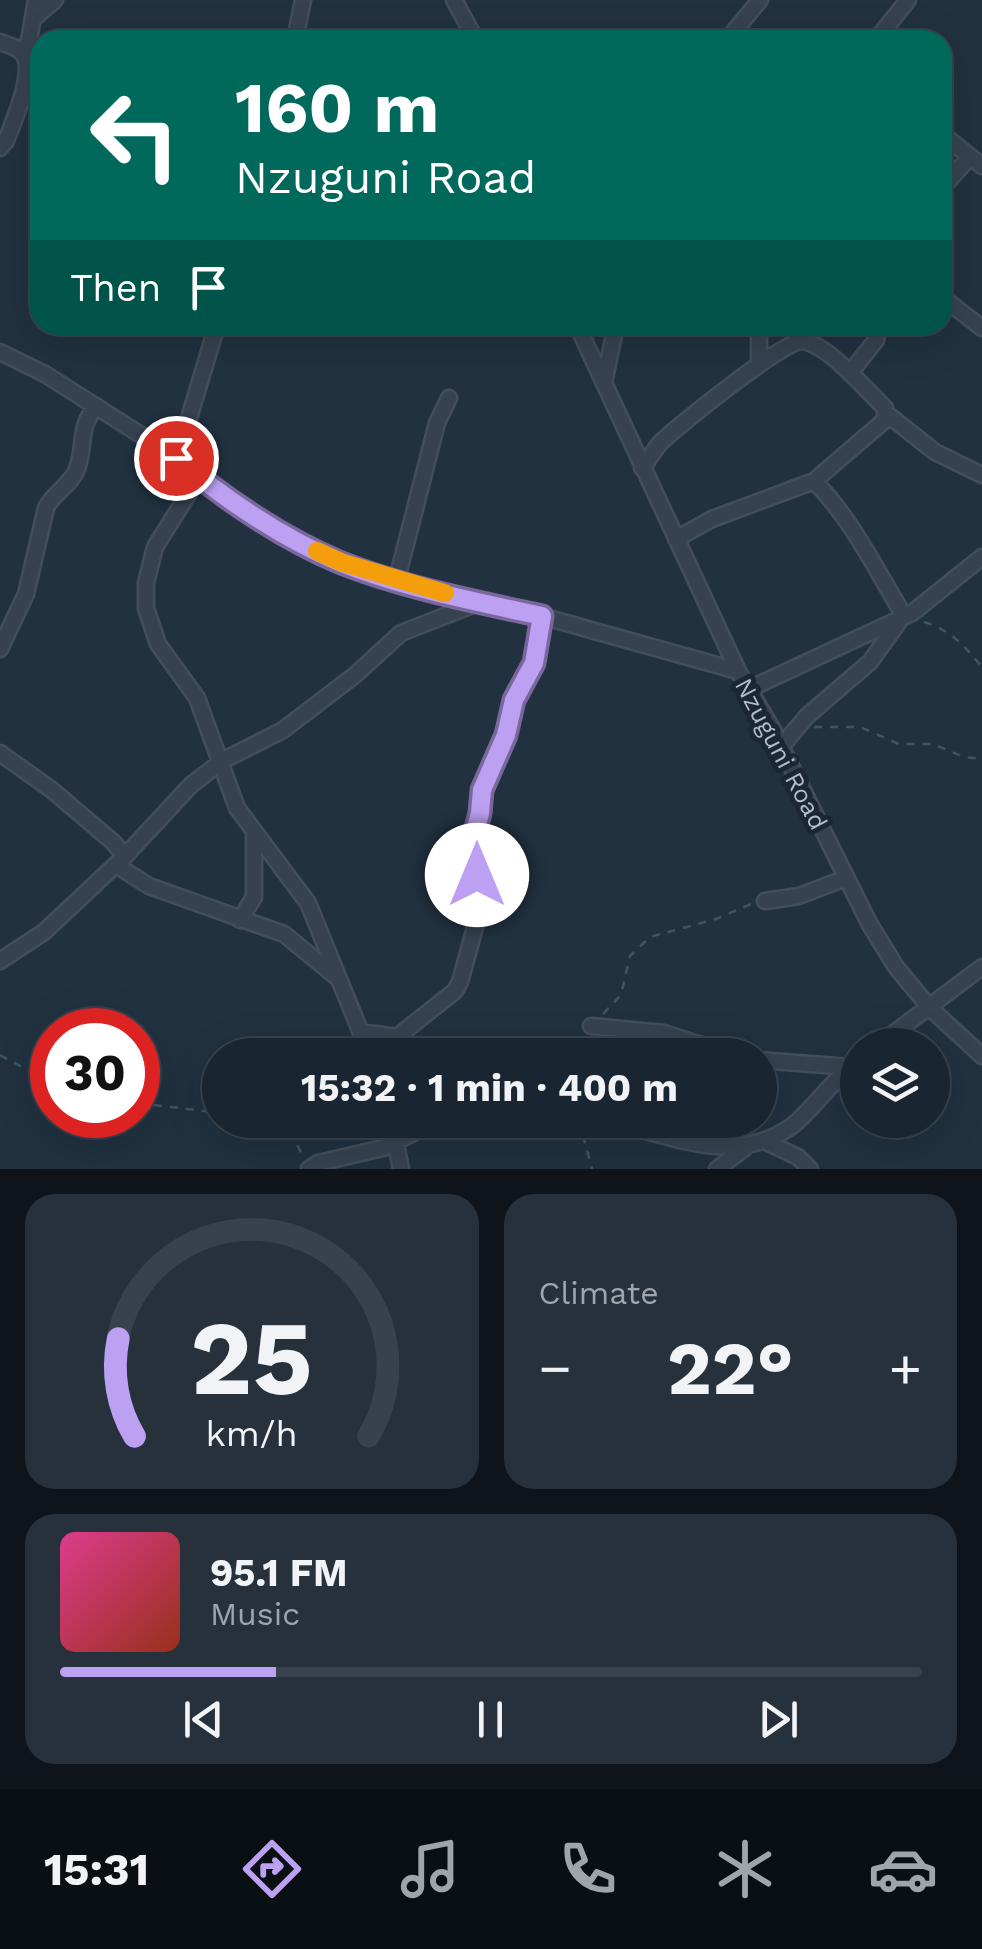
<!DOCTYPE html>
<html lang="en">
<head>
<meta charset="utf-8">
<style>
  :root { --surface:#192530; --page:#26313c; --text:#f1f3f6; --muted:#9fa5ab; --line:#37424c; --accent:#bca0f2 }
  body { margin:0; font-family:"Work Sans",sans-serif; background:var(--page); color:var(--text); height:100vh; display:flex; flex-direction:column; font-size:38px; white-space:nowrap }
  * { box-sizing:border-box; margin:0 }
  p { font-size:32px; color:var(--muted) }
  .icon { flex:none; width:55px; height:55px; fill:none; stroke:currentColor; stroke-width:2; stroke-linecap:round; stroke-linejoin:round }
  .map { position:relative; height:1169px; overflow:hidden }
  .details { display:flex; flex-direction:column; gap:25px; padding:25px; background:#0e141a; flex:1 }
  .details>* { flex:none }
  .banner { position:absolute; left:30px; top:30px; width:922px; height:305px; border-radius:30px; box-shadow:0 10px 40px #0002,0 0 0 2px var(--line); background:#00695c; color:#fff; overflow:hidden }
  .buttons { position:absolute; left:840px; top:1028px; display:grid; gap:20px }
  .buttons a { display:grid; place-items:center; width:110px; height:110px; border-radius:50%; background:var(--surface); box-shadow:0 10px 40px #0002,0 0 0 2px var(--line); font-size:50px }
  .speed { position:absolute; left:30px; top:1008px; display:flex; gap:20px; font-size:50px; font-weight:700; text-align:center }
  .speed>* { display:grid; place-content:center; width:130px; height:130px; border-radius:50%; background:var(--surface); box-shadow:0 10px 40px #0002,0 0 0 2px var(--line); line-height:1 }
  .speed .limit { border:15px solid #d22; background:#fff; color:#111 }
  .pin { position:absolute; display:grid; place-items:center; width:85px; height:85px; color:#fff; margin:-42px; border:5px solid #fff; border-radius:50%; box-shadow:0 2px 10px #0007 }
  .me { position:absolute; width:110px; margin:-55px; rotate:0deg; stroke-linejoin:round; filter:drop-shadow(0 0 8px #0008) }
  .turn { display:flex; align-items:center; gap:35px; height:210px; padding:0 40px; font-size:45px }
  .turn .icon { width:130px; height:130px; stroke-width:2.5 }
  .turn b { display:block; font-size:70px; line-height:85px }
  .then { display:flex; align-items:center; height:95px; padding:0 40px; background:#0003; gap:20px; font-size:38px }
  .big { font-size:75px; font-weight:700; line-height:1.1 }
  .details .widget { flex:1; display:flex; flex-direction:column; justify-content:center; gap:15px; min-width:0; padding:0 35px; border-radius:30px; background:var(--page) }
  .details .dial { align-items:center; gap:0 }
  .dial svg { height:260px; overflow:visible; fill:none; stroke:var(--line); stroke-width:7; stroke-linecap:round; text-anchor:middle }
  .dial text { fill:var(--text); stroke:none }
  .song { display:flex; align-items:center; gap:30px }
  .cover { width:120px; height:120px; border-radius:15px; background:linear-gradient(135deg,hsl(330 70% 55%),hsl(10 70% 35%)) }
  .played { height:10px; border-radius:5px; background:linear-gradient(90deg,var(--accent) 25%,var(--line) 25%) }
  .keys { display:flex; justify-content:space-around; direction:ltr }
  .heat { display:flex; justify-content:space-between; align-items:center; font-size:55px; direction:ltr }
  .details .tiles { flex:1; display:grid; gap:25px; grid-template-columns:1fr 1fr }
  .widget:last-child { grid-column:span 2 }
  .trip { position:absolute; left:202px; top:1038px; width:575px; height:100px; border-radius:50px; background:var(--surface); box-shadow:0 10px 40px #0002,0 0 0 2px var(--line); font-weight:700; line-height:100px; text-align:center }
  .menu { display:flex; height:160px; justify-content:space-around; align-items:center; background:#0a0f13; color:var(--muted) }
  .menu .icon { width:70px; height:70px }
  .menu .on { color:var(--accent) }
  .menu b { font-size:45px; color:var(--text) }
  .map>svg:first-child { display:block }
  .lines { fill:none; stroke-linecap:round; stroke-linejoin:round }
  .street-casing { stroke:#424e5b; stroke-width:19 }
  .path { stroke:#3c5959; stroke-width:2.5; stroke-dasharray:8 8; stroke-linecap:butt }
  .street { stroke:#364250; stroke-width:14 }
  .route-casing { stroke:#7a689d; stroke-width:25 }
  .route { stroke:#bca0f2; stroke-width:18 }
  .slow { stroke:#f59e0b; stroke-width:18 }
  .labels { text-anchor:middle; dominant-baseline:central; stroke-width:10; stroke-linejoin:round; paint-order:stroke }
  .street-label { font-size:25px; fill:#b2bdcb; stroke:#1b2734 }
</style>
</head>
<body>
<div class="map">
<svg width="982" height="1169" viewBox="0 0 982 1169">
  <rect width="100%" height="100%" fill="#213140"/>
  <g class="lines">
    <!-- street casing -->
    <g class="street-casing">
      <path id="street" d="M454,0L476,40
        M34,18L55,0
        M295,40L303,0
        M727,40L760,0
        M876,40L908,0
        M0,42C8,45 17,47 22,53C37,70 13,122 6,141L0,148
        M26,58L36,0
        M942,134L982,166
        M942,188L970,157
        M942,297L982,328
        M577,325L738,671L773,730L869,923L896,967L930,1008L982,1056
        M759,325V363
        M0,352L45,374L177,458L199,477L291,537L341,562L464,599L541,616L738,671
        M850,373L876,340L878,325
        M604,383L616,325
        M887,414L935,452L982,475
        M177,458L217,325
        M642,468C648,460 654,451 660,443C676,427 786,339 802,341C828,344 866,390 885,408V420L814,481
        M199,477L155,547L146,583V608L158,644L197,698L237,808L308,903L370,1055
        M676,539L712,519L814,481C851,518 877,571 904,616
        M397,579L437,423L449,398
        M0,649L26,594L46,508C53,493 71,485 77,469C86,445 77,430 96,406
        M749,689L912,613L982,557
        M781,747L807,716L870,662L903,616
        M0,753L52,790L113,842L125,856
        M116,865L149,886L284,934L339,979
        M765,901L799,896L846,878
        M240,920L254,897V834
        M0,961L44,932L125,856L191,785L222,761L283,730L355,675L401,633L478,603
        M591,1026L664,1033L732,1055
        M361,1032L397,1037L455,991L460,982L480,909L473,840L481,813L482,790L506,735L514,699L534,663L541,616
        M878,1045L982,967
        M760,1060L850,1067
        M391,1120L401,1169
        M602,1120C669,1133 731,1169 792,1126C816,1106 833,1079 858,1061
        M768,1143L798,1157L810,1169
        M309,1169L318,1163L383,1148L434,1123L470,1120
        M717,1169L745,1148"/>
    </g>
    <!-- path -->
    <path class="path" d="M924,622C953,631 964,646 982,667
      M814,727H860L899,744H933L964,757L982,759
      M603,1014L621,995L630,956L650,937L716,919L751,904
      M0,1055L52,1083
      M583,1055L588,1037
      M138,1103L220,1113
      M278,1120L297,1144L304,1160
      M579,1120L592,1169"/>
    <!-- street -->
    <use href="#street" class="street"/>
  </g>
  <g class="lines">
    <!-- route casing -->
    <g class="route-casing">
      <path id="route" d="M176,458C223,498 282,538 339,562C401,587 477,602 542,616L534,663L514,700L506,735L482,790L480,813L473,840L477,875"/>
    </g>
    <!-- route -->
    <use href="#route" class="route"/>
    <!-- slow -->
    <path class="slow" d="M317,551L341,562L445,593"/>
  </g>
  <g class="labels">
    <!-- street labels -->
    <g class="street-label">
      <text transform="translate(781 754) rotate(62)">Nzuguni Road</text>
    </g>
  </g>
</svg>
<div class="buttons">
<a><svg class="icon" aria-label="layers" viewBox="0 0 24 24"><path d="M12 4l9 5-9 5-9-5zM3 14l9 5 9-5"/></svg></a>
</div>
<div class="speed"><div class="limit">30</div></div>
<div class="pin" style="left:176px;top:458px;background:#d93025"><svg class="icon" aria-label="arrive" viewBox="0 0 24 24"><path d="M6 21V4h12l-3 4 3 4H6"/></svg></div>
<svg class="me" style="left:477px;top:875px" viewBox="-20 -20 40 40"><circle r="19" fill="#fff"/><path d="M0-13L10 11 0 6-10 11z" fill="#bca0f2"/></svg>
<div class="trip">15:32 · 1 min · 400 m</div>
<div class="banner">
<div class="turn"><svg class="icon" aria-label="left" viewBox="0 0 24 24"><path d="M17 20v-9H6M10 6l-5 5 5 5"/></svg><div><b>160 m</b>Nzuguni Road</div></div>
<div class="then">Then<svg class="icon" aria-label="arrive" viewBox="0 0 24 24"><path d="M6 21V4h12l-3 4 3 4H6"/></svg></div>
</div>
</div>
<section class="details">
<div class="tiles">
<div class="widget dial"><svg viewBox="0 0 100 80">
<path d="M14 69A42 42 0 1 1 86 69"/>
<path d="M14 69A42 42 0 0 1 9 39" stroke="#bca0f2"/>
<text x="50" y="56" font-size="32" font-weight="700">25</text>
<text x="50" y="72" font-size="11">km/h</text>
</svg></div>
<div class="widget"><p>Climate</p>
<div class="heat"><a>−</a><b class="big">22°</b><a>+</a></div>
</div>
<div class="widget">
<div class="song"><i class="cover"></i><div><b>95.1 FM</b><p>Music</p></div></div>
<div class="played"></div>
<div class="keys"><svg class="icon" aria-label="previous" viewBox="0 0 24 24"><path d="M18 5L8 12l10 7zM5 5v14"/></svg><svg class="icon" aria-label="pause" viewBox="0 0 24 24"><path d="M8 5v14M16 5v14"/></svg><svg class="icon" aria-label="next" viewBox="0 0 24 24"><path d="M6 5l10 7-10 7zM19 5v14"/></svg></div>
</div>
</div>
</section>
<nav class="menu">
<b>15:31</b>
<svg class="icon on" aria-label="directions" viewBox="0 0 24 24"><path d="M12 3l9 9-9 9-9-9zM9 14v-3h6M13 9l2 2-2 2"/></svg>
<svg class="icon" aria-label="music" viewBox="0 0 24 24"><path d="M9 18V5l10-2v13"/><circle cx="6" cy="18" r="3"/><circle cx="16" cy="16" r="3"/></svg>
<svg class="icon" aria-label="phone" viewBox="0 0 24 24"><path d="M5 4h4l2 5-3 2q2 4 5 5l2-3 5 2v4C11 20 4 13 5 4z"/></svg>
<svg class="icon" aria-label="climate" viewBox="0 0 24 24"><path d="M12 3v18M4 7l16 10M4 17L20 7"/></svg>
<svg class="icon" aria-label="car" viewBox="0 0 24 24"><path d="M5 17H2v-5l4-1 3-4h7l3 4 3 1v5h-3M9 17h6M6 11h13"/><circle cx="7" cy="17" r="2"/><circle cx="17" cy="17" r="2"/></svg>
</nav>
</body>
</html>
